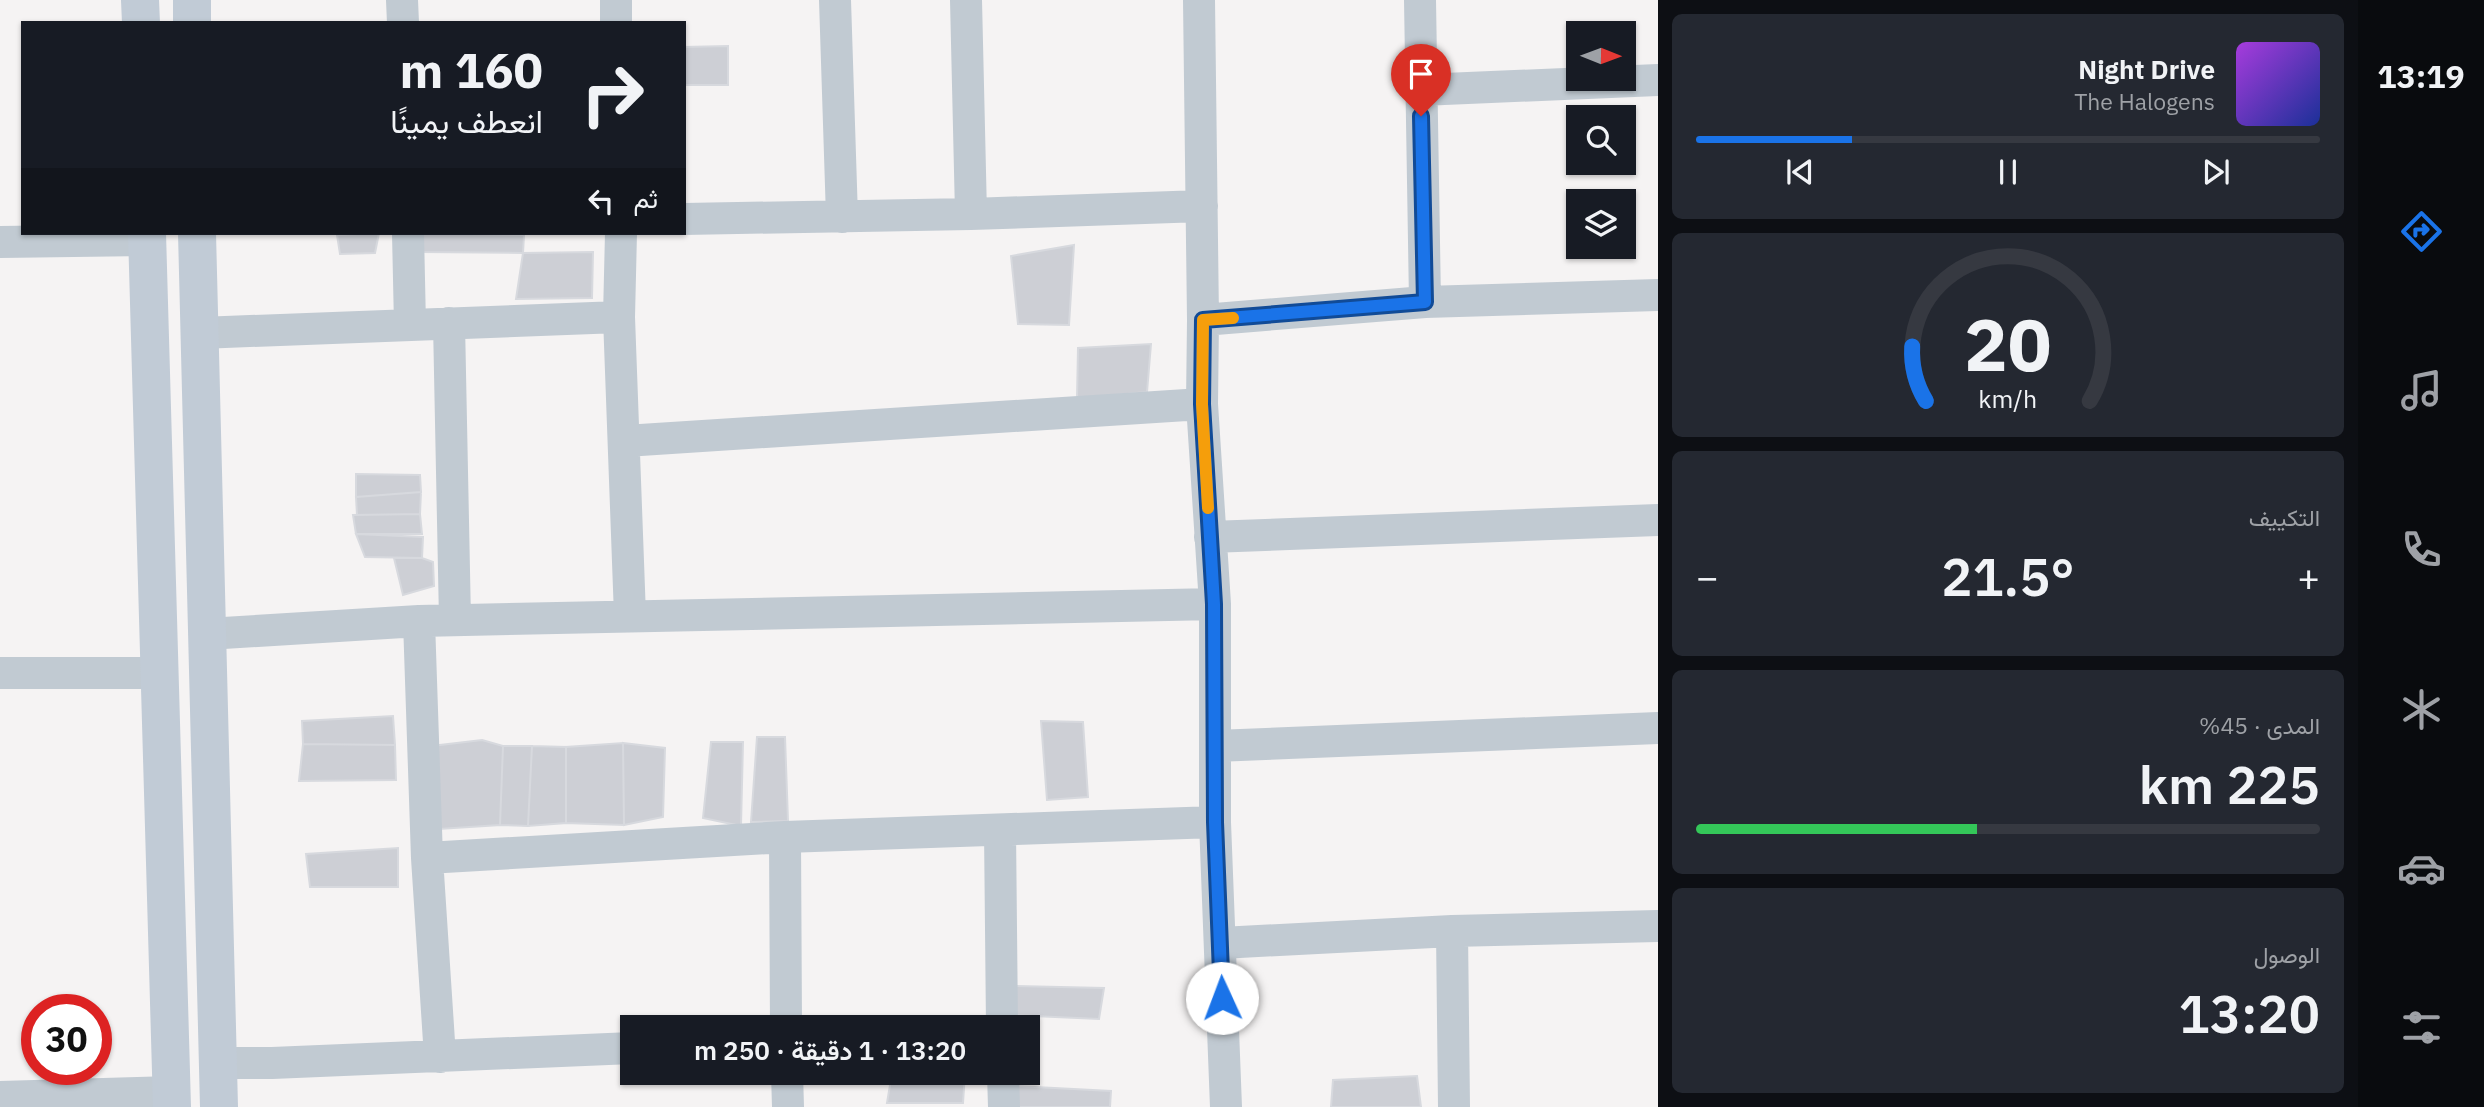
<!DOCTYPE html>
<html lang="ar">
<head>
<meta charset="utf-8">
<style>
  :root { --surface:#171b24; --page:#242831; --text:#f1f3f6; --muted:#9ea1a6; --line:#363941; --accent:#1a73e8 }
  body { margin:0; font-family:"IBM Plex Sans",Vazirmatn,sans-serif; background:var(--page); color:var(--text); direction:rtl; height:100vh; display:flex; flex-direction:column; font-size:26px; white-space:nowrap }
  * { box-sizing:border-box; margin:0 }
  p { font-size:23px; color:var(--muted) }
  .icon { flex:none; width:38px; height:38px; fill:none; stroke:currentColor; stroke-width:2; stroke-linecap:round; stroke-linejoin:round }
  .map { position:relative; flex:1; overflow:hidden; direction:ltr }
  .sheet { display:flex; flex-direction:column; gap:14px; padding:14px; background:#0d0f14; width:700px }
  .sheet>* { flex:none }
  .hud { position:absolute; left:21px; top:21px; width:665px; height:214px; border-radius:0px; box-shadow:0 2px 5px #0004; direction:rtl; background:#171b24; color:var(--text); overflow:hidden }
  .needle { width:46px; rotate:91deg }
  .controls { position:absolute; left:1566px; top:21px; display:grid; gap:14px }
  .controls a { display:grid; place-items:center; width:70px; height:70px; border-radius:0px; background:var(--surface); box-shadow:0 2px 5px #0004; font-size:35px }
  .speed { position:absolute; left:21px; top:994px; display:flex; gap:14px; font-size:35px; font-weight:700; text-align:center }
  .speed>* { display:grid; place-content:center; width:91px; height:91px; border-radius:50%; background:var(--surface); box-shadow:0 2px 5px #0004; line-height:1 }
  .speed .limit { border:10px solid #d22; background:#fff; color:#111 }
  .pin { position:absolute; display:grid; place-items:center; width:60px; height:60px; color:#fff; margin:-72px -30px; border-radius:50% 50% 50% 0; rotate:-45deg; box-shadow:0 0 7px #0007 }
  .pin .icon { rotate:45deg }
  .me { position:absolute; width:77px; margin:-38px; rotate:358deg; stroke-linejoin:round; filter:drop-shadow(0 0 5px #0008) }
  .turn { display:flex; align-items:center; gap:24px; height:147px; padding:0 28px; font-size:32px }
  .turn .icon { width:91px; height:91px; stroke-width:2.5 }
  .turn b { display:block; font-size:49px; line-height:60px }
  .then { display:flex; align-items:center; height:66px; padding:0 28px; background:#0003; gap:14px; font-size:26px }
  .big { font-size:52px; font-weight:600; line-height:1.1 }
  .sheet .tile { flex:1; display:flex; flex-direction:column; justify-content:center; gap:10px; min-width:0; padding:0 24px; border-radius:10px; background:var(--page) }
  .sheet .dial { align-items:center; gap:0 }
  .dial svg { height:182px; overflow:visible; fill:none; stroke:var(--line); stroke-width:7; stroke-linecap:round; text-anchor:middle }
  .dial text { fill:var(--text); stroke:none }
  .song { display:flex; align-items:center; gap:21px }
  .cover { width:84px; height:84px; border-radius:10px; background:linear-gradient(135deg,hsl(280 70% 55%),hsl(230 70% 35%)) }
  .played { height:7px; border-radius:4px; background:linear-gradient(90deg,var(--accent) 25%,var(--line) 25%) }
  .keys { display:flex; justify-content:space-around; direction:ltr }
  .heat { display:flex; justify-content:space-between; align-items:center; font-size:38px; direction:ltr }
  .charge { height:10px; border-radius:5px; background:linear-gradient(90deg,#34c759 45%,var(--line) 0) }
  .trip { position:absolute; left:620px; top:1015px; width:420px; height:70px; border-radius:0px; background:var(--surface); box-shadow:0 2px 5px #0004; font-weight:600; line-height:70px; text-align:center; direction:rtl }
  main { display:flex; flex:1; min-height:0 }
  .tab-bar { display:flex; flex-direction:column; width:126px; justify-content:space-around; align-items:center; background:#090b0e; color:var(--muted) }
  .tab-bar .icon { width:49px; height:49px }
  .tab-bar .active { color:var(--accent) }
  .tab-bar b { font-size:32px; color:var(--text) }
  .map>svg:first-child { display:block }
  .building { fill:#cdcfd5; stroke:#d7d9de; stroke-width:2 }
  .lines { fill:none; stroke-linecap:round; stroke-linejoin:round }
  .street { stroke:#c1cad2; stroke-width:32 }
  .secondary { stroke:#c1cbd6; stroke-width:38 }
  .route-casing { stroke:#114b97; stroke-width:18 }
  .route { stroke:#1a73e8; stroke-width:12 }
  .slow { stroke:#f59e0b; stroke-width:12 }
</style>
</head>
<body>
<main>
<nav class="tab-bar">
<b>13:19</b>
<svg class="icon active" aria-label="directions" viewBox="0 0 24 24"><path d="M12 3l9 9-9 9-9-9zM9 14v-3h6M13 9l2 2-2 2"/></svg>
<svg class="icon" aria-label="music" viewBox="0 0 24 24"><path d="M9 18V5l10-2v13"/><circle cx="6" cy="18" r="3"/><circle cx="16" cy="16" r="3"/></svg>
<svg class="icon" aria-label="phone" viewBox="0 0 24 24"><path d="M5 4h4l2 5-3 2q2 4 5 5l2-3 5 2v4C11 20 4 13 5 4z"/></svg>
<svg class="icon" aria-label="climate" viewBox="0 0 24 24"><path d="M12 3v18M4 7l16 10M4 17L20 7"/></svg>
<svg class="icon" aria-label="car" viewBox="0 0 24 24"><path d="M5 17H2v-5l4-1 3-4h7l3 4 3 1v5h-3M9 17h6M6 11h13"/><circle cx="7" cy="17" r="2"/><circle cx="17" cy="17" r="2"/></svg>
<svg class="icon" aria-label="filters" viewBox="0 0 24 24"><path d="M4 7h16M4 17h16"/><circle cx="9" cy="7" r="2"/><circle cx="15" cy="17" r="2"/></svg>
</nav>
<section class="sheet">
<div class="tile">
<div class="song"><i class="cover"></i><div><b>Night Drive</b><p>The Halogens</p></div></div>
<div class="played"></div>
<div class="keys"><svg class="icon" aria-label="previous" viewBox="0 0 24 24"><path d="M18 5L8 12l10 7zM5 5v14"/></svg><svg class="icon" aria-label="pause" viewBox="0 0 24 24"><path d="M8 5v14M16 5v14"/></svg><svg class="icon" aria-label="next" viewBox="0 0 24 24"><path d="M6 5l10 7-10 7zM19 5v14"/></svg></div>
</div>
<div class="tile dial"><svg viewBox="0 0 100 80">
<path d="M14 69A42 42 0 1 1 86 69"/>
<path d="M14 69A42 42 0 0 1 8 45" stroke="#1a73e8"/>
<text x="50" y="56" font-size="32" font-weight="700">20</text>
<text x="50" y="72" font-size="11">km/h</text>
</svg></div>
<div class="tile"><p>التكييف</p>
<div class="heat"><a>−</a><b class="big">21.5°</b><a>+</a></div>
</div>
<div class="tile"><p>المدى · 45%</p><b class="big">225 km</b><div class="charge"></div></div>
<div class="tile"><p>الوصول</p><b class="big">13:20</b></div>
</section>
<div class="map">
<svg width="1658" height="1107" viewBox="0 0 1658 1107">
  <rect width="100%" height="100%" fill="#f5f3f3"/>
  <!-- building -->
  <path class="building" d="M728,46V85H684V47Z
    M379,233L375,253L340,254L337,235Z
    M420,233L524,235L523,253L421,252Z
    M1074,245L1069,325L1018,324L1011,256Z
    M593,252L592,298L516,299L523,253Z
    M1151,344L1147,392L1077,399L1078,348Z
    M356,474L420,475L421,492L356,497Z
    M421,492L420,514L357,515L356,497Z
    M420,514L422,534H356L353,515Z
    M356,534L423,537L422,558L365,557Z
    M394,558H422L433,562L434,586L403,595Z
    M393,716L395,745L303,744L302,721Z
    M1041,721L1083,722L1088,797L1047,800Z
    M757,737H785L788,821L751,822Z
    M482,740L503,746L500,825L439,829L432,746Z
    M711,742H743L741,826L703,818Z
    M623,743L665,748L663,817L624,825Z
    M623,743L624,825L566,823V747Z
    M303,744L395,745L396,780L299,781Z
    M503,746H532L528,826L500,825Z
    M532,746L566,747V823L528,826Z
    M398,848V887H310L306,854Z
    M1012,986L1104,988L1099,1019L1013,1015Z
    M892,1073H965L963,1103H887Z
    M1417,1076L1421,1107H1331L1333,1080Z
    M1016,1086L1111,1091L1110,1107H1015Z"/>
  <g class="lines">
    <!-- street -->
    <path class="street" d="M402,0L403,23
      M616,0V23
      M835,0L842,217
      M966,0L971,214
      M1199,0L1203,320L1202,404L1215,604V822L1226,1107
      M1420,0L1425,302
      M1421,90L1658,80
      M684,219L971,214L1202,206
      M408,233L410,325
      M621,233L619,317L630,616
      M0,242L147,240
      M1203,320L1425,302L1658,295
      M449,323L455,620
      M200,333L619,317
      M625,441L1202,404
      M1210,537L1658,520
      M419,621L427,858L440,1057
      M207,634L419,621L1215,604
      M0,673H160
      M1215,746L1658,728
      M1000,830L1002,1027
      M785,837L786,1027
      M427,858L785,837L1215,822
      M1452,931L1454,1107
      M1221,943L1452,931L1658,926
      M218,1063H272L632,1048
      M787,1073L788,1107
      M1003,1073L1004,1107
      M0,1097L172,1092"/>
    <!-- secondary -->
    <path class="secondary" d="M140,0L141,23
      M192,0V23
      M147,233L172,1107
      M197,233L219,1107"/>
  </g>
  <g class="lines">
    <!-- route casing -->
    <g class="route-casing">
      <path id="route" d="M1222,998L1215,822L1214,604L1202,404L1203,320L1425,302L1421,116"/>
    </g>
    <!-- route -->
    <use href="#route" class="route"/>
    <!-- slow -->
    <path class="slow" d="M1208,508L1202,404L1203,320L1233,318"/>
  </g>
</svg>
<div class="controls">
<a><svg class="needle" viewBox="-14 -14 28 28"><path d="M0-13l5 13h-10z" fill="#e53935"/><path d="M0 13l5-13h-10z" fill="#9ea1a6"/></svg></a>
<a><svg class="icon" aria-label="search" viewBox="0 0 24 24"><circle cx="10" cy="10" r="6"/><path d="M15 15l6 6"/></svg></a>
<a><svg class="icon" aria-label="layers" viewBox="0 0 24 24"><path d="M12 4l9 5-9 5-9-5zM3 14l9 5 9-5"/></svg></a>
</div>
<div class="speed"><div class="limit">30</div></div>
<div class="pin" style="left:1421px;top:116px;background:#d93025"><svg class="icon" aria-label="arrive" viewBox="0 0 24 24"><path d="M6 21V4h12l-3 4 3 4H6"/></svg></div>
<svg class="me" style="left:1222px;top:998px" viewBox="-20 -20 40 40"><circle r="19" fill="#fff"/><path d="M0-13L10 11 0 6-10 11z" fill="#1a73e8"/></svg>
<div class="trip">13:20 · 1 دقيقة · 250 m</div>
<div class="hud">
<div class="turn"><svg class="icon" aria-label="right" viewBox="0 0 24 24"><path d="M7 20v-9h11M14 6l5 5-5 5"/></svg><div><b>160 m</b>انعطف يمينًا</div></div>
<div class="then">ثم<svg class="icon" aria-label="left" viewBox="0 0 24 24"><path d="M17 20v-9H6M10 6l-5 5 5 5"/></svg></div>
</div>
</div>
</main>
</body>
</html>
